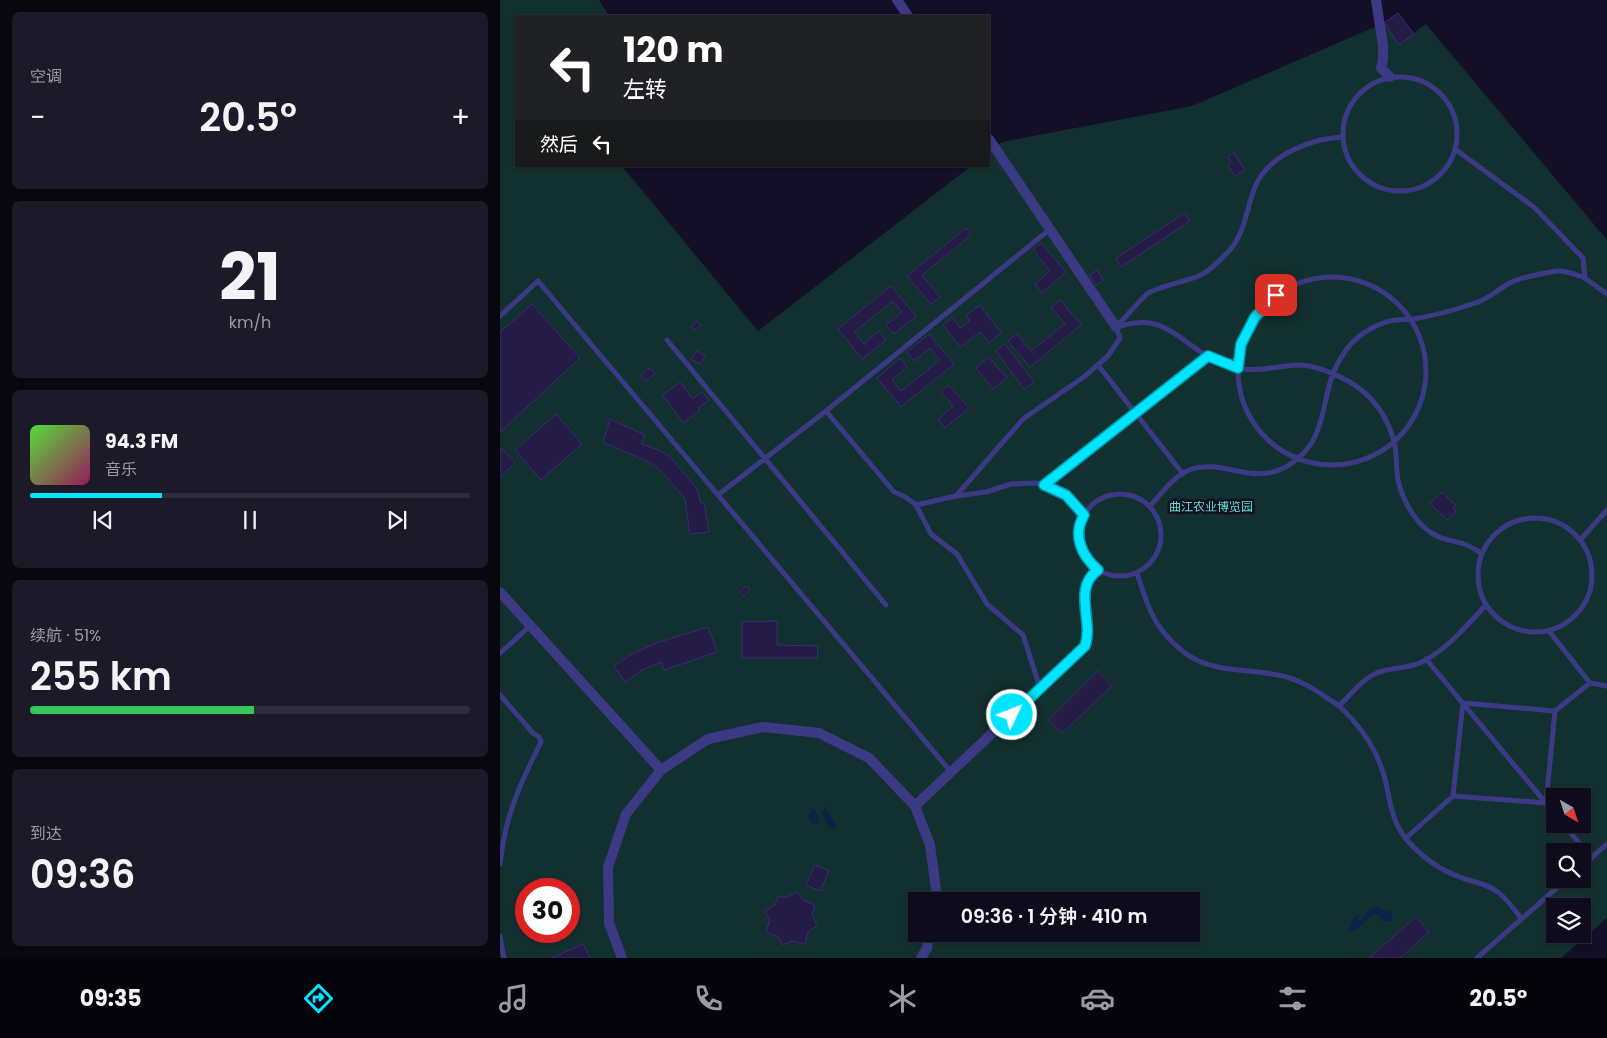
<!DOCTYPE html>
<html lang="zh">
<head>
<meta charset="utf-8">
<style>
  :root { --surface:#0e0b1c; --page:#1c1929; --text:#f1f3f6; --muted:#9b9ba3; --line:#2e2b3b; --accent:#00e5ff }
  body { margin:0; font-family:Poppins,"Noto Sans SC",sans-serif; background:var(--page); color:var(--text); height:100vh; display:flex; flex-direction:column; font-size:19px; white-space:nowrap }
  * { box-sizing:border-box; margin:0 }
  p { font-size:16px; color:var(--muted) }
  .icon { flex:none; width:28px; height:28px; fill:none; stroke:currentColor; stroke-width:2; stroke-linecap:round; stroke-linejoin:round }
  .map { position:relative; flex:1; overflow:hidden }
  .panel { display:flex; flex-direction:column; gap:12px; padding:12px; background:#08060f; width:500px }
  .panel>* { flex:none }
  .top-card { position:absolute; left:15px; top:15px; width:475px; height:152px; border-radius:0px; box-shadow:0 1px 4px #0004,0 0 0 1px var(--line); background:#202124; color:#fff; overflow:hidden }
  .needle { width:32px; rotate:141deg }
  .fabs { position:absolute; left:1046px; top:788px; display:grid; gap:10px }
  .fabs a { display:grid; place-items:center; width:45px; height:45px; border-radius:0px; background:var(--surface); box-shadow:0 1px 4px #0004,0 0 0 1px var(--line); font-size:25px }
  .speed { position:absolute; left:15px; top:878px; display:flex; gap:10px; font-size:25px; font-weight:700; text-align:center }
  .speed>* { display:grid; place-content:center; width:65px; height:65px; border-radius:50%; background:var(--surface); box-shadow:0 1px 4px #0004,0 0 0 1px var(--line); line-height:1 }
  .speed .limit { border:8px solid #d22; background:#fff; color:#111 }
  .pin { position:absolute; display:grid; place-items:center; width:42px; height:42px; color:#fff; margin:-21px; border-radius:10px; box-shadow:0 2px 8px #0006 }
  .me { position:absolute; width:55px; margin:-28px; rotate:47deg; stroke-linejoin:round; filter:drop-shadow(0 0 4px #0008) }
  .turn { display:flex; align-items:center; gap:18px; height:105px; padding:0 25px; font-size:22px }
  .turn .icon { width:65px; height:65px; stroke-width:2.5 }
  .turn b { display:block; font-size:35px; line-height:42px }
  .then { display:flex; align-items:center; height:48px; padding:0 25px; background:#0003; gap:10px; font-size:19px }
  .big { font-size:38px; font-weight:600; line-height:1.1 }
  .panel .card { flex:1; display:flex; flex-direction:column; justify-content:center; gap:8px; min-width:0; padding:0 18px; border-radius:8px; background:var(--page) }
  .panel .dial { align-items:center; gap:0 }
  .dial b { font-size:65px; line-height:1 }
  .song { display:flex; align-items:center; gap:15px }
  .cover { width:60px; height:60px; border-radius:8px; background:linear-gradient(135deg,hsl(110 70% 55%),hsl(330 70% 35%)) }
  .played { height:5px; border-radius:2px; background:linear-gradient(90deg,var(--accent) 30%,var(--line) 30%) }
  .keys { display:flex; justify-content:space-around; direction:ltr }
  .heat { display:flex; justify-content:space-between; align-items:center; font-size:28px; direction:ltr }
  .charge { height:8px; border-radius:4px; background:linear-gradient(90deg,#34c759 51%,var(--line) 0) }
  .trip { position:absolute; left:408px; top:892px; width:292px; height:50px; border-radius:0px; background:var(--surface); box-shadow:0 1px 4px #0004,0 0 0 1px var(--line); font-weight:600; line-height:50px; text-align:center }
  .tab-bar { display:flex; height:80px; justify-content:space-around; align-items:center; background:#06040b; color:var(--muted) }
  .tab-bar .icon { width:35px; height:35px }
  .tab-bar .selected { color:var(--accent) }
  .tab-bar b { font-size:22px; color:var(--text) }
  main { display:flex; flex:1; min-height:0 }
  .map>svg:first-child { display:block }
  .green { fill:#12302f; fill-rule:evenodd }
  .water { fill:#0c2248 }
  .building { fill:#241b47; stroke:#3b2d73 }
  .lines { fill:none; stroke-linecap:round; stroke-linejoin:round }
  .lane { stroke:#3d3a85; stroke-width:5 }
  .street { stroke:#3d3a85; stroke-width:10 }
  .route-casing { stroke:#0095a6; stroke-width:12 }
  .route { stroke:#00e5ff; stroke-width:9 }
  .labels { text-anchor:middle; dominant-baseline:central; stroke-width:5; stroke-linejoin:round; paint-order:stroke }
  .park-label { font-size:12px; fill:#5fe0c0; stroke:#130f26 }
</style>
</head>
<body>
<main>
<section class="panel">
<div class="card"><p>空调</p>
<div class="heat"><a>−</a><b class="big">20.5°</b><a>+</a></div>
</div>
<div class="card dial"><b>21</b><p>km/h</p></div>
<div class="card">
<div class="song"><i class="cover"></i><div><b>94.3 FM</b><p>音乐</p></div></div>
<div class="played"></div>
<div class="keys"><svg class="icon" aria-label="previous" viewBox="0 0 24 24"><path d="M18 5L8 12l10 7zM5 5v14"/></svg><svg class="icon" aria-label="pause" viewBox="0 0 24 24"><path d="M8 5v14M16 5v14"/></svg><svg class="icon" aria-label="next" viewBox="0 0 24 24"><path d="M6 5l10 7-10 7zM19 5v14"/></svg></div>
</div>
<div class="card"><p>续航 · 51%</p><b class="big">255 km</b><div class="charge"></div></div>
<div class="card"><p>到达</p><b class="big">09:36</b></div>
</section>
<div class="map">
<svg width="1107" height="958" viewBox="0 0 1107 958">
  <rect width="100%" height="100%" fill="#130f26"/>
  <!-- green -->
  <path class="green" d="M0,0H99L109,16H16V166H122L258,331L471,166H489V152L502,142L692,106L884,23L899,44L926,24L1107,240V918L1061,958H0ZM1055,796H1082V824H1055ZM1055,851H1082V879H1055ZM26,889H69V931H26ZM416,901H691V934H416ZM1055,906H1082V934H1055Z"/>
  <!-- water -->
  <path class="water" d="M325,807L337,825L334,830L331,829L327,825L322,812Z
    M314,808L319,818L317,824L312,823L308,817Z
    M879,906L880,909L891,912L892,921L884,922L880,915L874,914L857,929L849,933L848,931L852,920L857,915L859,916L858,921L861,920L868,911Z"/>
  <!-- building -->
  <path class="building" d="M898,13L914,34L899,45L884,23Z
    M734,153L745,170L735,176L728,165L731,163L728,157Z
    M685,213L690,221L621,267L616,258Z
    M466,228L471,235L422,275L440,297L431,304L407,276Z
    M541,243L566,272L542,293L535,284L550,271L533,250Z
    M597,270L603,280L596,285L589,275Z
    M391,286L416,316L394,334L386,325L402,312L393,301L354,332L364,344L379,331L386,340L362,359L338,329Z
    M560,300L581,325L530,367L508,341L517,334L531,351L565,324L551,307Z
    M32,304L80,358L0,432V332Z
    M480,305L501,333L489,343L480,332L460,347L443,325L452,317L460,328L470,320L466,315Z
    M198,321L201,325L195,330L191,326Z
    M429,334L454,364L401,407L377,378L400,358L407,367L392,380L401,391L440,360L430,348L414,361L407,352Z
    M505,344L534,382L524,389L496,351Z
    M197,351L205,356L200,364L191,359Z
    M489,357L507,378L493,389L476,368Z
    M150,368L155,374L146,381L141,375Z
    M180,382L193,399L202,392L209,400L198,408L200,410L183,423L163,395Z
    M449,385L469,408L445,428L438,419L453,406L441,392Z
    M56,414L82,444L41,480L15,450Z
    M110,419L145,435L141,444L156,449L169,456L192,483L197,489L201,503H204L209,532L190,534L185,498L159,469L151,463L103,442Z
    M2,449L15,463L0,477V451Z
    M942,492L956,506L953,508L956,511L947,520L930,503Z
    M247,586L250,589L244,596L240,592Z
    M277,621V645L318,646L317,658H242V622Z
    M208,627L217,652L164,670L161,662L142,670L125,682L114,666L132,654L156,643Z
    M598,671L612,686L562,733L549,720Z
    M315,865L329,871L320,891L306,885Z
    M297,892L304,901L315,905L312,915L317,926L308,932L305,944L292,941L283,945L277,936L266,932L270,920L265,911L275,905L278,897H287Z
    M916,917L929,932L900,958H869Z
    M83,944L90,958H52Z"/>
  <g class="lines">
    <!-- lane -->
    <path class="lane" d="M843 134a57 57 0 1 1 114 0a57 57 0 1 1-114 0Z
      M955,149L1035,208L1083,258L1085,278L1107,294
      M738 371a94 94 0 1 1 188 0a94 94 0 1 1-188 0Z
      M0,316L38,281L218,495
      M617,327C623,326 629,323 635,323C663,319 681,339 702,353C711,358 721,362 730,366C751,374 776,366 798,365C815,365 833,373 848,381C872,394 890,419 895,446C897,458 896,469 898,480C902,498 912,517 926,529C937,539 951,540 964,544C970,546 976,550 981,553
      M167,340L386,605
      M598,365L683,474
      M326,411L394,492L404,496L416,505
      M543,485L708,356
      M579 535a41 41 0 1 1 82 0a41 41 0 1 1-82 0Z
      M457,496L486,492L511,484L537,483L552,487L566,495L584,515
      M650,506C662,493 673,477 689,470C723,457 753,488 789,465C834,437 816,392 844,353C850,343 862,333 872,328C880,324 889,320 897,320C902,319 908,320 913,319C933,316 955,310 975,303C988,299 996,291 1008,284C1017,278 1040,274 1051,272C1063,269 1074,274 1085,278
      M978 575a57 57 0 1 1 114 0a57 57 0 1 1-114 0Z
      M1081,539L1107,510
      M598,570C569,590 600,623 585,646C583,650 578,653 574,656C563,667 552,677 540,688L523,635L487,604L457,554L431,534L416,505L456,496L523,419L585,376L608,356L620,338L616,327C626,317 636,304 647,294C657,287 688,281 701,275C710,271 720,260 727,253C745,236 746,209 755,187C767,156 811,138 843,137
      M637,573C643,591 649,613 661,629C697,676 728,666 778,675C801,679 820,693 839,706C850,696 862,679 877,673C891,667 908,669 922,662C947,649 966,627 985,606
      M1049,631L1090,683L1107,686
      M0,653L30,626
      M926,659L1055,814
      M0,695L33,733L39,737L41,742C20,784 5,816 0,864
      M839,706C862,727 879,753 886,783C890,803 893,824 907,840C921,856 940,870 960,877C971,882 985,883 995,890C1006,897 1014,909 1021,918
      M1055,711L963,703L953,796L1046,803L1055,711L1090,683
      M451,772L218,495L326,411L549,230
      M1063,824L1092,858
      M906,838L953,796
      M1082,866L1107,844
      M0,936L4,958
      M977,958L1067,879"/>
    <!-- street -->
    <path class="street" d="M397,0L408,16
      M876,0L883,46V59L881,68L890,77
      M489,139L616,327
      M0,592L161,770
      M415,806L540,688
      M122,958L109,923L108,867L126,814L161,770L208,739L263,727L319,733L369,758L415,806L430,845L437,897L436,901
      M421,958L427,948L429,934"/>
  </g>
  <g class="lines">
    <!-- route casing -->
    <g class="route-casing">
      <path id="route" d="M512,715L585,646C594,621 572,588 598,570C582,556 572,536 584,515L566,495L544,485L708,356L738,368L741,344L755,317L776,295"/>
    </g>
    <!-- route -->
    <use href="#route" class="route"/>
  </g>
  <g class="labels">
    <!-- park labels -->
    <g class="park-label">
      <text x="711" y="506">曲江农业博览园</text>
    </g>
  </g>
</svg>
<div class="fabs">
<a><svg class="needle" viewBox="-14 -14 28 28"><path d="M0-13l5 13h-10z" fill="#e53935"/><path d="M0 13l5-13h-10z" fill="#9b9ba3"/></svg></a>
<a><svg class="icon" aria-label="search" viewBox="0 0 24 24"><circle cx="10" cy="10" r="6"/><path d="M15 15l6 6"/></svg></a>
<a><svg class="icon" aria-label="layers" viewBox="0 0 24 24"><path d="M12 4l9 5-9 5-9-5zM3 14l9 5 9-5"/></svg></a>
</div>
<div class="speed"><div class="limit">30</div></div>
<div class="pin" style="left:776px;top:295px;background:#d93025"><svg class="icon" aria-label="arrive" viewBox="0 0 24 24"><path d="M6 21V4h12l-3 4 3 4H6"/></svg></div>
<svg class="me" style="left:512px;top:715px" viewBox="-20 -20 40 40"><circle r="17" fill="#00e5ff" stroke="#fff" stroke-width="3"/><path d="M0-11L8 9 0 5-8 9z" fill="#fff"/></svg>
<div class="trip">09:36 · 1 分钟 · 410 m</div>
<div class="top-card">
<div class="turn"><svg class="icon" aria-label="left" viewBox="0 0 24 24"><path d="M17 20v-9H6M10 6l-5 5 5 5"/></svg><div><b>120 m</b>左转</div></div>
<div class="then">然后<svg class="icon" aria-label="left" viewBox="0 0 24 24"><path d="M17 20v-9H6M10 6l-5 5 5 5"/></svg></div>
</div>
</div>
</main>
<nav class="tab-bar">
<b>09:35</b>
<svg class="icon selected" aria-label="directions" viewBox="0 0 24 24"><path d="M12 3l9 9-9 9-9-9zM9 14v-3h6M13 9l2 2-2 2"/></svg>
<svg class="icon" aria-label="music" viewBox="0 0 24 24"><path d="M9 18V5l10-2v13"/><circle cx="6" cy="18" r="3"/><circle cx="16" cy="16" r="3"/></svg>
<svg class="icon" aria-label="phone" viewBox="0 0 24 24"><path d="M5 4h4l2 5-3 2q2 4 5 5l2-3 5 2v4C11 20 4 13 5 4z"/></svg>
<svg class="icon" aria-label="climate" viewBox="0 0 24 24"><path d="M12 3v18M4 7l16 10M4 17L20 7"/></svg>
<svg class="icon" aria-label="car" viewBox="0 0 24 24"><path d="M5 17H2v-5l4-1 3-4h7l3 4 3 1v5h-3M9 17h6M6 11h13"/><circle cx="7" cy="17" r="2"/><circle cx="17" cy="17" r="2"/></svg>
<svg class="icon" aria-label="filters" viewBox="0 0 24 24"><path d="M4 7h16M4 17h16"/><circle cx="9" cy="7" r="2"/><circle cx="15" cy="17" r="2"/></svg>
<b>20.5°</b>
</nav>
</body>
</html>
